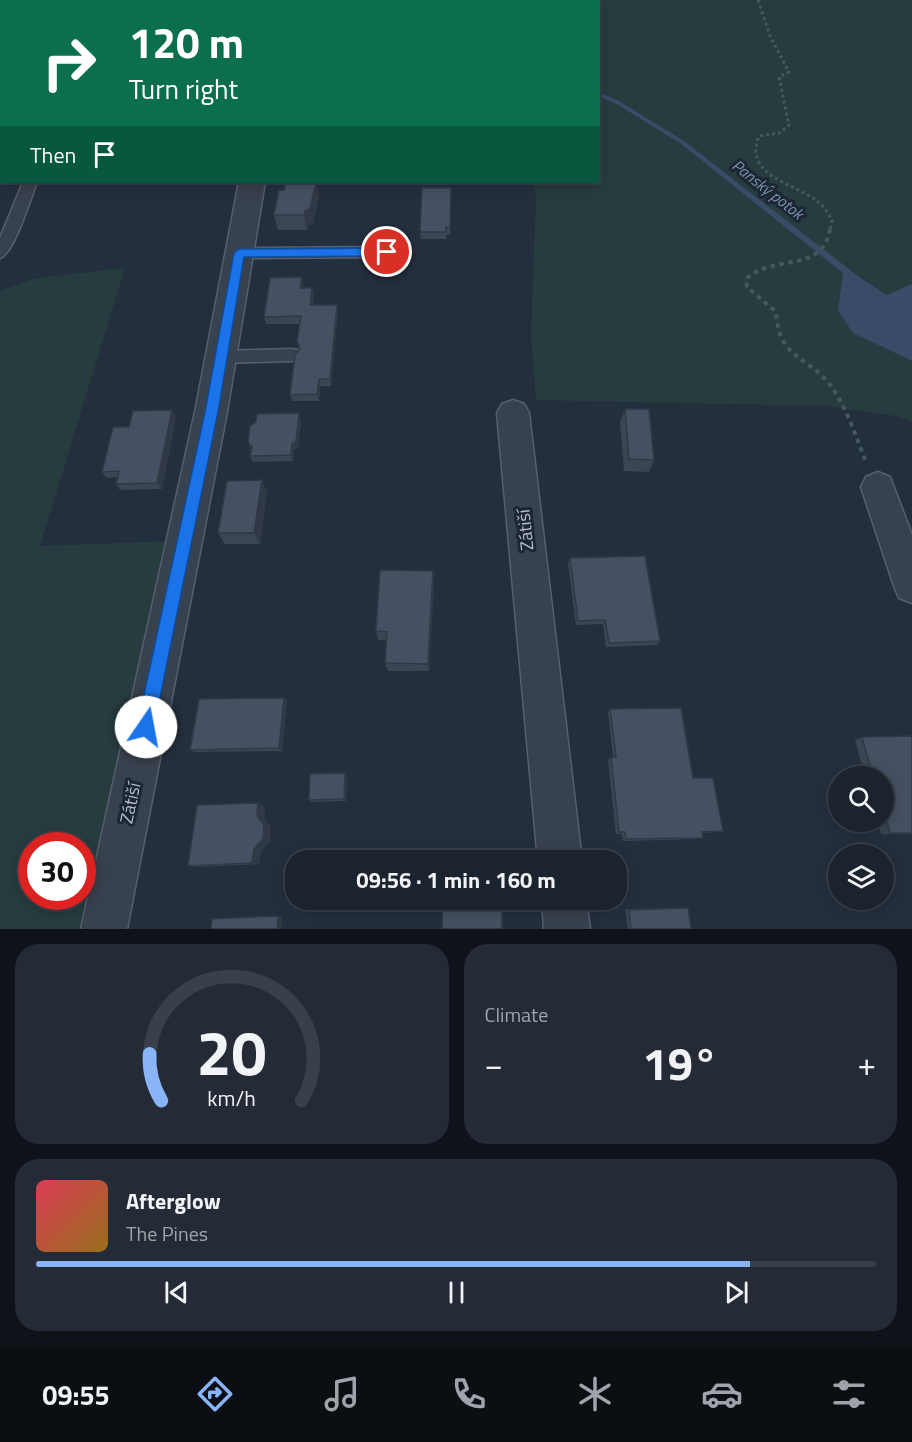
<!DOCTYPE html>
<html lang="en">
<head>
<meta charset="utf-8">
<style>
  :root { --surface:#1b232e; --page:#242b36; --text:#f1f3f6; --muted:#a0a4aa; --line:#39404a; --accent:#8ab4f8 }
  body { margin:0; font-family:"Titillium Web",sans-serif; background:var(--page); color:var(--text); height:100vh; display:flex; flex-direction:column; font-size:22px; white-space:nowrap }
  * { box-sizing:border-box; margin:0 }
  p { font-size:20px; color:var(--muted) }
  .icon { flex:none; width:33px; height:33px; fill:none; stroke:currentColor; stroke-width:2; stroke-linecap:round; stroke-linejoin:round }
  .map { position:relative; height:929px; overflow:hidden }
  .panel { display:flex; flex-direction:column; gap:15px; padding:15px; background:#0f1319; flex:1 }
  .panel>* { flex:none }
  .hud { position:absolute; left:0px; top:0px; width:600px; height:183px; box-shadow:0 3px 15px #0003,0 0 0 2px var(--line); background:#0b6e4f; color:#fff; overflow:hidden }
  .controls { position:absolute; left:828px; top:766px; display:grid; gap:12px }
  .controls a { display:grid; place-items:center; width:66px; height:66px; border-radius:50%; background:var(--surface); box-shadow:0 3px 15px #0003,0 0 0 2px var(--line); font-size:30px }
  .speed { position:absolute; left:18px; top:832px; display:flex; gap:12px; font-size:30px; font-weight:700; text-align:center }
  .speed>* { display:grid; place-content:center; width:78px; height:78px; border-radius:50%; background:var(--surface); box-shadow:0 3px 15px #0003,0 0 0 2px var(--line); line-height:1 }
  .speed .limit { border:9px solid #d22; background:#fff; color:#111 }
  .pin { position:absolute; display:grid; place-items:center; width:51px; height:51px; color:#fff; margin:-26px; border:3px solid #fff; border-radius:50%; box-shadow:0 2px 6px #0007 }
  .me { position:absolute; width:66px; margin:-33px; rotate:12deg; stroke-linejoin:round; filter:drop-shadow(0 0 4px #0008) }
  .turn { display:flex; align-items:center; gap:21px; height:126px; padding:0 30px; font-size:27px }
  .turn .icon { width:78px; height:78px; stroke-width:2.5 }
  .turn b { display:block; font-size:42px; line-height:51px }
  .then { display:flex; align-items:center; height:57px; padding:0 30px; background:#0003; gap:12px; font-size:22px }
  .big { font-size:45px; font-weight:700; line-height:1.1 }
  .panel .widget { flex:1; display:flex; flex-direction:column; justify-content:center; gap:9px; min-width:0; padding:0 21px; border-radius:24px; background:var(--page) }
  .panel .dial { align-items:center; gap:0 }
  .dial svg { height:156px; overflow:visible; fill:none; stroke:var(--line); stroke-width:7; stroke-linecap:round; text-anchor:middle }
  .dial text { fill:var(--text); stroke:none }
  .song { display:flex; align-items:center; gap:18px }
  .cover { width:72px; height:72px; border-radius:9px; background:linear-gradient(135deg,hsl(350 70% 55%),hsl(40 70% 35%)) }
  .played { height:6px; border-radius:3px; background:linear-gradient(90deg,var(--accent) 85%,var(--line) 85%) }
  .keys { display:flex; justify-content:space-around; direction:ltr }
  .heat { display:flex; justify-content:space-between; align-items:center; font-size:33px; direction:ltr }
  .panel .tiles { flex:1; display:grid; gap:15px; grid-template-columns:1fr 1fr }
  .widget:last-child { grid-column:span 2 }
  .trip { position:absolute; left:285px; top:850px; width:342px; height:60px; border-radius:24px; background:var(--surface); box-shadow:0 3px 15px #0003,0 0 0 2px var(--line); font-weight:700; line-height:60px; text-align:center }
  .menu { display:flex; height:96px; justify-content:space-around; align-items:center; background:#0b0e12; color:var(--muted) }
  .menu .icon { width:42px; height:42px }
  .menu .active { color:var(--accent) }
  .menu b { font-size:27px; color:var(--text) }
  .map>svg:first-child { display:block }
  .green { fill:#263c3f; fill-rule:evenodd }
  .water { fill:#394c67 }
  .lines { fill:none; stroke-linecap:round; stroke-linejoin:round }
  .stream { fill:#394c67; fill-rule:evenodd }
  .lane-casing { stroke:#565f6c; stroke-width:3 }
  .street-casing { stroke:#565f6c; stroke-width:3 }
  .path-far1 { stroke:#44595c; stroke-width:3; stroke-dasharray:3 3; stroke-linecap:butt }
  .path { stroke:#44595c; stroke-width:4; stroke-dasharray:4.5 4.5; stroke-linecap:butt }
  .lane { fill:#38414e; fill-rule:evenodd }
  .street { fill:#38414e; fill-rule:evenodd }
  .wall { fill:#3b4654 }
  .shaded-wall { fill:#303945 }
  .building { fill:#455162; stroke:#303945; stroke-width:1.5 }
  .route { fill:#1a73e8; stroke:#114b97; stroke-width:1.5 }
  .labels { text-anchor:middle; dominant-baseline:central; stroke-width:6; stroke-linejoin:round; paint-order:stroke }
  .far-water-label { font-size:16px; font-style:italic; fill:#7c92b1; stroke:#1d2633 }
  .street-label { font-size:18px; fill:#b4bcc9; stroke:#1d2633 }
</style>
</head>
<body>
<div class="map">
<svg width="912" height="929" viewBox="0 0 912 929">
  <rect width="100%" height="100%" fill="#242f3e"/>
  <!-- green -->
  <path class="green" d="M315,0H912V284L887,295L853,273V333L912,361V421L895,416L829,406L536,400L531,335L536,201L534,182H598V2Z
    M125,268L40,546L172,541L92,929H0V291L36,278ZM32,846H82V897H32Z"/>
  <!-- water -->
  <path class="water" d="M843,273H853L887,295L912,284V361L853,333L838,311Z"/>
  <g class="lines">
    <!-- stream -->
    <path class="stream" d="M329,0H336L338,2H331Z
      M598,92L619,101L684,141L859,277V281H853L680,143L615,103L598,96Z"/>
    <!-- lane casing -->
    <g class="lane-casing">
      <path id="lane" d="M23,182H37C31,197 14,254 0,258V238Z
        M387,247L394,252L387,257L239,258L232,253L239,248Z
        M292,349L298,350L300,355L298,360L292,361L221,363L215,362L213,357L215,352L221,351Z"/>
    </g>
    <!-- street casing -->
    <g class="street-casing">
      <path id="street" d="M0,0L10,2H2L0,12Z
        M71,0H113L70,2Z
        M262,0H282V2H262Z
        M239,182H265L227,412L127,929H81L195,412Z
        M513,400L524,404L529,413L582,861H538L497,413L502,404Z
        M878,472L890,477L912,535V603L899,598L894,586L861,487L866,477Z
        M542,900H586L590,929H544Z"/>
    </g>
    <!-- path-far1 -->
    <path class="path-far1" d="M758,0L770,36L789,72L779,77L789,125L780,133L759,136C743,176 794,183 817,201C824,206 828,213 832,220L830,231"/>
    <!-- path -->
    <path class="path" d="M830,229C822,275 773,253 746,279L747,287L776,312C779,361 807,354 831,386C847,408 856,437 866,462"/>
    <!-- lane -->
    <use href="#lane" class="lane"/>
    <!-- street -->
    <use href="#street" class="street"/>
  </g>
  <!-- wall -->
  <path class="wall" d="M451,188L450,235H446V239H421L420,232Z
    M319,197L313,224L308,226L307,230H278L274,215Z
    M303,285V288H312L314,295L313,305L338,312L331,386H320L319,401H292L290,395L300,349L297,341L300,324H266L264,317Z
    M625,409L654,460L649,472L624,471L620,422Z
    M176,416L162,489L120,490L116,484L117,477L107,478L102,472L129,427Z
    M301,420L298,448L294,450L293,461L253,462L250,456L251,450L248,442Z
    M262,480L267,492L260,544H225L218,533Z
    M570,558L660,641L657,645L606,647L603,624L576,625L568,564Z
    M433,571L434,581L429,671H388L385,663L387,640H378L376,631Z
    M284,698L287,701L282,751L195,752L190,750Z
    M610,709L693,778L723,831L718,832L702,833L703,838L698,839L623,841L622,834H616L608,760L611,757H613L608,712Z
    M912,736V834H881L878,822H884V777H865L855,740L862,737Z
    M347,775L346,801L311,802L309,800Z
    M265,806L264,818L271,827L270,841L261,851L259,864L198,867L188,866Z
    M688,908L691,929H628L625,909Z"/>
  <!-- shaded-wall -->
  <path class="shaded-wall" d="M2,122V142L0,145V126Z
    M316,182L319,197L313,224L308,226L307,230L304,215Z
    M302,277L303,285L302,296L300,288Z
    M312,288L314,295L312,312L310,305Z
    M337,305L338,312L331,386L330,379Z
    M319,379L320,386L319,401L317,394Z
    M172,410L176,416L162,489L157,483Z
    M299,413L301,420L298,448L294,450L293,461L291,455L292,444Z
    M262,480L267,492L260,544L254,533Z
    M433,571L434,581L429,671L428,664Z
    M284,698L287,701L282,751L279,748Z
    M345,773L347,775L346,801L344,799Z
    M258,803L265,806L264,818L271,827L270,841L261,851L259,864L252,863Z
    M278,916H282L281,929H277Z"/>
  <!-- building -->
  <path class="building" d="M0,111H2V122L0,126Z
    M286,182H316L310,209L305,211L304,215H274L279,190H284Z
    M422,188H451L450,227H446V232H420Z
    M302,277L300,288H312L310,305H337L330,379H319L317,394L290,395L295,355L300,349L297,341L301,316L264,317L270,278Z
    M625,409H649L654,460L629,459Z
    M172,410L157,483L116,484L119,471L102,472L113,427H129L133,411Z
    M299,413L296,441L292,444L291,455L250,456L252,447L248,442L250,426L256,422L257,414Z
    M262,480L254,533H218L227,481Z
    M645,556L660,641L609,643L605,620L578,621L570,558Z
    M380,570L433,571L428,664L385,663L387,632L376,631Z
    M284,698L279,748L190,750L199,699Z
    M681,708L693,778H713L723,831L702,832L703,838L626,839L625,832H619L611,757H616L610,709Z
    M912,736V833H890L884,812V777H873L862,737Z
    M345,773L344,799L309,800L310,774Z
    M258,803L257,816L264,825L263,839L254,849L252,863L188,866L197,805Z
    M443,900H485V902H502V929H442Z
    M688,908L691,929H631L629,910Z
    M278,916L277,929H211L212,919Z"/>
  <!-- route -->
  <path class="route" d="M387,248L392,252L387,256L244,257L218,412L154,727L152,732L146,735L140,732L137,727L205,412L234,253L239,249Z"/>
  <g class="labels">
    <!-- far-water labels -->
    <g class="far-water-label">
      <text transform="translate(768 189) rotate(38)">Panský potok</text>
    </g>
    <!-- street labels -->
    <g class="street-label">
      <text transform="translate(525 530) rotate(-96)">Zátiší</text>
      <text transform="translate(130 803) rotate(-78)">Zátiší</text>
    </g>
  </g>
</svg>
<div class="controls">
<a><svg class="icon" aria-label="search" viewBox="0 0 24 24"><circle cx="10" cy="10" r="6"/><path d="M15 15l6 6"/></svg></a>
<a><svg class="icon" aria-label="layers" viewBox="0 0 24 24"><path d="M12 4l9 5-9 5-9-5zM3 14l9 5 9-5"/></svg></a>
</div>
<div class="speed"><div class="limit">30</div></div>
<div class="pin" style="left:387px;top:252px;background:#d93025"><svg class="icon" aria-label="arrive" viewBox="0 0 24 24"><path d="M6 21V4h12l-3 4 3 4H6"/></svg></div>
<svg class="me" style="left:146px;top:727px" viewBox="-20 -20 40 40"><circle r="19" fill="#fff"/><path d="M0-13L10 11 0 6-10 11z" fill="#1a73e8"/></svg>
<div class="trip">09:56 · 1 min · 160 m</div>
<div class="hud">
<div class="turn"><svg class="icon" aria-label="right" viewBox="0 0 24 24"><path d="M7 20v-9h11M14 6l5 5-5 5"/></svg><div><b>120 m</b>Turn right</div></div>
<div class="then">Then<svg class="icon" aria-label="arrive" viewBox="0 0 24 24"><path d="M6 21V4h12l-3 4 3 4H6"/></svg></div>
</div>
</div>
<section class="panel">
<div class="tiles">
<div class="widget dial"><svg viewBox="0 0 100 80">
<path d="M14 69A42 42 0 1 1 86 69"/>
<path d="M14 69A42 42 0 0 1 8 45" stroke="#8ab4f8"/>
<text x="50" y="56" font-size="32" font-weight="700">20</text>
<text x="50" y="72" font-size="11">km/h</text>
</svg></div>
<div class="widget"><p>Climate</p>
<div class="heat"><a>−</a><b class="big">19°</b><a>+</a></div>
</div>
<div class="widget">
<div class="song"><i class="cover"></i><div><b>Afterglow</b><p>The Pines</p></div></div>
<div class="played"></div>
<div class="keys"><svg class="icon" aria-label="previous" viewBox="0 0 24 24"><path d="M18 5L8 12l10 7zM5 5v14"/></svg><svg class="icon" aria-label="pause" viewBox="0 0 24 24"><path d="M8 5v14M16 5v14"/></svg><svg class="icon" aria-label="next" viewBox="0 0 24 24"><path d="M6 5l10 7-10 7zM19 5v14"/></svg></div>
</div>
</div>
</section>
<nav class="menu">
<b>09:55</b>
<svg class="icon active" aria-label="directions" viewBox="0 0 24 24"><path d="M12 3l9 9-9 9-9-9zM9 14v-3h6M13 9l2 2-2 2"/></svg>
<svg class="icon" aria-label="music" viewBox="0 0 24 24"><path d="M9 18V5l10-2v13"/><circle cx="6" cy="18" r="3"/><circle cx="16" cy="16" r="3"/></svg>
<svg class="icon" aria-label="phone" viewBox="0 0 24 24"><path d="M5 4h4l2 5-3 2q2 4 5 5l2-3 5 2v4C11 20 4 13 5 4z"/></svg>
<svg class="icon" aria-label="climate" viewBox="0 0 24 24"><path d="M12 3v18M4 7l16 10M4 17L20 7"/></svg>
<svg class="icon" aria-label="car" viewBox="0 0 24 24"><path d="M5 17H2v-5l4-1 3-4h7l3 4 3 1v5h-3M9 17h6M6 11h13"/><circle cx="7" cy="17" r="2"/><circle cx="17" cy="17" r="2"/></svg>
<svg class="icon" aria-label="filters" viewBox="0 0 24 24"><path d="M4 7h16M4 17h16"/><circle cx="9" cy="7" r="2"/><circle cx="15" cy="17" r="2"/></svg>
</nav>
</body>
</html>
